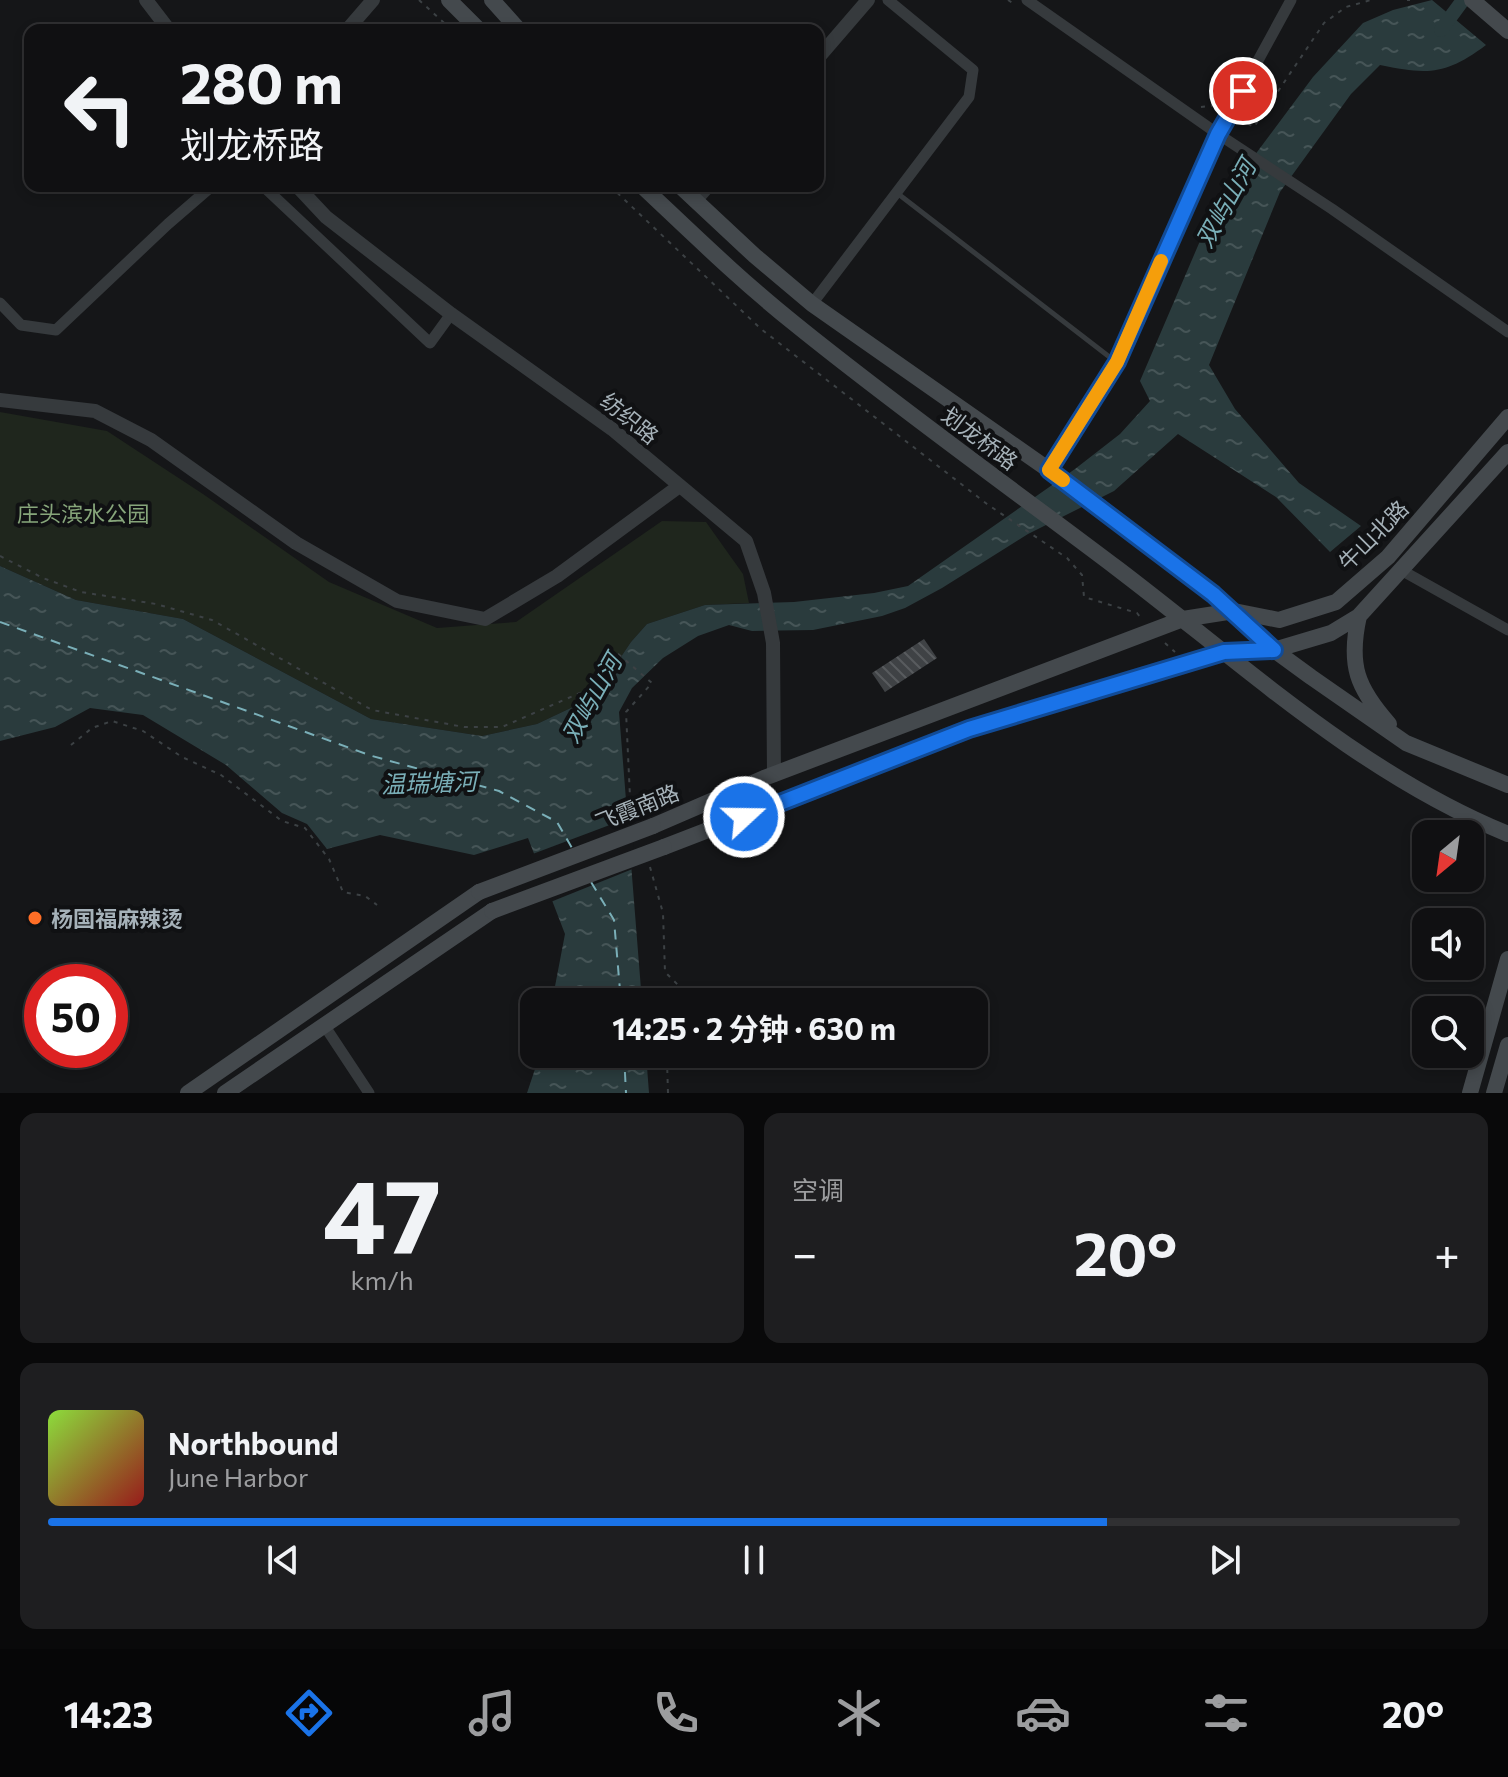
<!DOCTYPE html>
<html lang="zh">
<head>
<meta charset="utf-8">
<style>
  :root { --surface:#101012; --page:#1e1e20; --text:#f1f3f6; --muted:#9c9d9f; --line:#303032; --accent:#1a73e8 }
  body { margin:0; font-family:Commissioner,"Noto Sans SC",sans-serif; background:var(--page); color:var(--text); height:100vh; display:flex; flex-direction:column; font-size:30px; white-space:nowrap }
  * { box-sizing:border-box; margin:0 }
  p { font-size:26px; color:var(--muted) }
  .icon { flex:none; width:44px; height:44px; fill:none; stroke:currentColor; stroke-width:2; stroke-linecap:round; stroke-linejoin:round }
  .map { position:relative; height:1093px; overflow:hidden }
  .details { display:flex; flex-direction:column; gap:20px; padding:20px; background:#09090a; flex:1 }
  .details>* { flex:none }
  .banner { position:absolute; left:24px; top:24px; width:800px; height:168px; border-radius:16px; box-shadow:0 4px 12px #0003,0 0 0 2px var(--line); background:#101012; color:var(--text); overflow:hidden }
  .needle { width:52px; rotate:209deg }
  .buttons { position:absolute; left:1412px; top:820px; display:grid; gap:16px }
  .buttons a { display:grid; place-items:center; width:72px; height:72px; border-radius:16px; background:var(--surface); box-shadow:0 4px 12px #0003,0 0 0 2px var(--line); font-size:40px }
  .speed { position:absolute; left:24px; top:964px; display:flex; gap:16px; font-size:40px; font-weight:700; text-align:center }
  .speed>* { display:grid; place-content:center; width:104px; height:104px; border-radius:50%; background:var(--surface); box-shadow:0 4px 12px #0003,0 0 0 2px var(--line); line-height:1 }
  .speed .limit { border:12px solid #d22; background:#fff; color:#111 }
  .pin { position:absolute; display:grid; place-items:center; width:68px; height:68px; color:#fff; margin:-34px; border:4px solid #fff; border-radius:50%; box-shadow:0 2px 8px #0007 }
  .me { position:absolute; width:88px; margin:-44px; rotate:69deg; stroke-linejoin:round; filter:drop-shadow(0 0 6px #0008) }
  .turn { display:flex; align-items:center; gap:28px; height:168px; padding:0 24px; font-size:36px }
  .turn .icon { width:104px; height:104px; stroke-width:2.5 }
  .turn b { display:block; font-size:56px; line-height:68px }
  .big { font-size:60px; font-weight:700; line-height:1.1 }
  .details .card { flex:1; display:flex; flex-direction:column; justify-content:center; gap:12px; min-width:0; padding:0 28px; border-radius:16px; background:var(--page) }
  .details .dial { align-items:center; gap:0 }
  .dial b { font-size:104px; line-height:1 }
  .song { display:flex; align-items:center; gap:24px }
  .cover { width:96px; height:96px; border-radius:12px; background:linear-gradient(135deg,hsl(90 70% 55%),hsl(0 70% 35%)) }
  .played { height:8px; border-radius:4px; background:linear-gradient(90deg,var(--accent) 75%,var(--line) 75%) }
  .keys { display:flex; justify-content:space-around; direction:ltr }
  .heat { display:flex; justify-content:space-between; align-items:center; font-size:44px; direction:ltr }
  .details .tiles { flex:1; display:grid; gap:20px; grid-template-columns:1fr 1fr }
  .card:last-child { grid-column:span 2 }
  .trip { position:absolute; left:520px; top:988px; width:468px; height:80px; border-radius:16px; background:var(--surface); box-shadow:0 4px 12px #0003,0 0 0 2px var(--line); font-weight:700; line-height:80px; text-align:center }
  .tabs { display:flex; height:128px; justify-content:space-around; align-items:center; background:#060607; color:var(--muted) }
  .tabs .icon { width:56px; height:56px }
  .tabs .current { color:var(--accent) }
  .tabs b { font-size:36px; color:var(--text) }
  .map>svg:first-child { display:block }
  .park { fill:#1f261d }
  .water { fill:url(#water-ripples) }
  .pier { fill:#151618 }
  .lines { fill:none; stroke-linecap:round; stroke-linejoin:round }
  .canal { stroke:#2a3b3d; stroke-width:14 }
  .ferry { stroke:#7aafb8; stroke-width:2; stroke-dasharray:10 8; stroke-linecap:butt }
  .building { fill:url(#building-back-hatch) }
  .path { stroke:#3c4144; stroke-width:2; stroke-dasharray:4 6; stroke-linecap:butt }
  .service { stroke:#363a3d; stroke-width:5 }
  .minor { stroke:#363a3d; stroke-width:11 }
  .tertiary { stroke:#363a3d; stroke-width:14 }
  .secondary { stroke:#44494d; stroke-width:16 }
  .secondary-bridge { stroke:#44494d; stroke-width:16 }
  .route-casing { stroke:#114b97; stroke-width:20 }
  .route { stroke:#1a73e8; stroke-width:14 }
  .slow { stroke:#f59e0b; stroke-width:14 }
  .poi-dot { fill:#ff6e26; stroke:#101113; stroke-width:3 }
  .labels { text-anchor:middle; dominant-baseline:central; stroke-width:8; stroke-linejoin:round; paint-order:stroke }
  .street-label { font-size:22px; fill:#a6b2b9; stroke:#101113 }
  .park-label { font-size:22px; fill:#87a67b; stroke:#101113 }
  .poi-label { font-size:22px; font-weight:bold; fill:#a6b2b9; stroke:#101113; text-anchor:start }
  .water-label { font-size:24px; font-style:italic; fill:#7aafb8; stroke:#101113 }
</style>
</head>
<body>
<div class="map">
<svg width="1508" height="1093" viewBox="0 0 1508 1093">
  <defs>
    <pattern id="water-ripples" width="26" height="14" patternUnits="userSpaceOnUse" patternTransform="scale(2)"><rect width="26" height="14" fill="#2a3b3d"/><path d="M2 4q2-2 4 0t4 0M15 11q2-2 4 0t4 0" fill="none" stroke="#465557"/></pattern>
    <pattern id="building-back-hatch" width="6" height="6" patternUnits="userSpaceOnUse" patternTransform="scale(2)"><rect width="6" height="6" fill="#3f4245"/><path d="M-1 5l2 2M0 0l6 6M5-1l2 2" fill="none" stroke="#585b5e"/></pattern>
  </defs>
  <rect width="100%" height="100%" fill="#151618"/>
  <!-- park -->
  <path class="park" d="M0,412L107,431L203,494L329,582L437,628L516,622L662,521L706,522L743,574L749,603L705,605L647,624L631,642L594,697L537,724L482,736L371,719L183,619L76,600L0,566Z"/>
  <!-- water -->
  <path class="water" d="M1432,0L1486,45C1446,75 1428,75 1380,65L1351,94L1280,192L1209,365L1235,409L1299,483L1361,526L1330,552L1276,497L1178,434L1114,491L1028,534L942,588L905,608L882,616L813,630L752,631L729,625L698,636L663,658L632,688L619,712L642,1002H552L565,934L528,838L474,855L380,835L327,849L307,824L282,813L226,765L143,715L90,708L55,727L0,741V566L76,600L183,619L371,719L482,736L537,724L594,697L631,642L647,624L705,605L794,602L874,593L908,586L1075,469L1120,434L1150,401L1140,381L1203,234L1237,179L1313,77L1363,23L1393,10Z
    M540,1054H646L649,1093H527Z"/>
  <!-- pier -->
  <path class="pier" d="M631,817L635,868L548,903L530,855Z"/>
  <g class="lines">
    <!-- canal -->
    <path class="canal" d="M1441,30L1463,0"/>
    <!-- ferry -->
    <path class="ferry" d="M0,622L372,756L499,791L557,822L572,848
      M591,882L614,920L621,1002
      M624,1054L626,1093"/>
  </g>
  <!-- building -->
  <path class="building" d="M924,639L937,658L885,692L872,673Z"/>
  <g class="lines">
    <!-- path -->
    <path class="path" d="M419,0L452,30
      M1008,0L1014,4
      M1407,0H1410
      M1201,107L1217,105
      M1239,119L1254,127L1324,23L1346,7L1371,0
      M610,186L761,329L987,504L1067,558L1082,575L1084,597L1137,613L1141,618
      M0,556L43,578L81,592L156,604L212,620L372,710L464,727H502L589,689L617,653L652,683L626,712L630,797L636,818
      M1165,643L1175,652
      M71,745L92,728L112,721L143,731L182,757L221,775L282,821L305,828L329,859L343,892L365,896L377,905
      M650,867L663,913L665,972L680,987L684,1002
      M668,1093L667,1061L671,1054"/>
    <!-- service -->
    <path class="service" d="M897,193L1116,362"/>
    <!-- minor -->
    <path class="minor" d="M1027,0L1218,134L1332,209L1508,332
      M263,186L430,343L451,314
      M0,303L21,325L56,330L168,224L212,186
      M812,304L969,97L973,70L888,0
      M1049,470L1117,362L1218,134L1291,0
      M1401,570L1508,630
      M324,1025L369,1093"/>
    <!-- tertiary -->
    <path class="tertiary" d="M146,0L169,30
      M347,30L373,0
      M818,58L868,0
      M297,186L326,217L451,314L612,429L746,541L764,593L773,643L774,775
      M695,201L708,186
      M0,400L95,411L151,440L296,543L397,601L485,619L557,576L678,487"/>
    <!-- secondary -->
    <path class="secondary" d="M449,0L479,30
      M492,0L519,30
      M1472,0L1508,31
      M642,186C692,233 741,281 795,324C900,409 1011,488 1118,569C1243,664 1361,774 1508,834
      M680,186L755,256L812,304L1089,498L1234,611L1274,650L1311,677L1406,743L1508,785
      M1359,616C1348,665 1357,688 1389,724
      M653,826L764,778L1183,619L1234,611L1279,620L1336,602L1388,557L1508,417
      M664,847L969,729L1224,652L1274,650L1331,633L1359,616L1508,452
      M188,1093L479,892
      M225,1093L492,911
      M1470,1093L1508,959
      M1494,1093L1508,1045"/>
    <!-- secondary-bridge -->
    <path class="secondary-bridge" d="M479,892L653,826
      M492,911L664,847"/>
  </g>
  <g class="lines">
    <!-- route casing -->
    <g class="route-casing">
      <path id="route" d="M744,817L969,729L1224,652L1274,650L1213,594L1049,470L1117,362L1218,134L1243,91"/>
    </g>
    <!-- route -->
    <use href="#route" class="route"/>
    <!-- slow -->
    <path class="slow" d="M1063,480L1049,470L1117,362L1161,261"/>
  </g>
  <!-- markers -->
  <circle class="poi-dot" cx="35" cy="918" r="8"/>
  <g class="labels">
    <!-- street labels -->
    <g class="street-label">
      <text transform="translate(630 418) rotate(39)">纺织路</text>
      <text transform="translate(980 438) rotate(37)">划龙桥路</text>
      <text transform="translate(1373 535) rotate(-45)">牛山北路</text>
      <text transform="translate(637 807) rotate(-22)">飞霞南路</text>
    </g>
    <!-- park labels -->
    <g class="park-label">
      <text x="83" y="513">庄头滨水公园</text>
    </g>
    <!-- poi labels -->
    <g class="poi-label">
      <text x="51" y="918">杨国福麻辣烫</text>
    </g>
    <!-- water labels -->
    <g class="water-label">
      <text transform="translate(1225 203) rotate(-61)">双屿山河</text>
      <text transform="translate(591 698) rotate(-61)">双屿山河</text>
      <text transform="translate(429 782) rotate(-2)">温瑞塘河</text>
    </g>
  </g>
</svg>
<div class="buttons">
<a><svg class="needle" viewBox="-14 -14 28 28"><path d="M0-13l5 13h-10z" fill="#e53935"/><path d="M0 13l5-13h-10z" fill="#9c9d9f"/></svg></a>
<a><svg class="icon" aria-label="sound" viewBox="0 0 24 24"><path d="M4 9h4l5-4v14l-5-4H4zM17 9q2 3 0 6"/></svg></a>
<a><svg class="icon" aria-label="search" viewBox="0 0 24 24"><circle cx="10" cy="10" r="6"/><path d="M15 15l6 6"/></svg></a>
</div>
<div class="speed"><div class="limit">50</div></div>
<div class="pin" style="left:1243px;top:91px;background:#d93025"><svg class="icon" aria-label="arrive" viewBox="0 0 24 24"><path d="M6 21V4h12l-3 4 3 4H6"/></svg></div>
<svg class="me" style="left:744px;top:817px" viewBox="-20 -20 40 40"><circle r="17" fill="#1a73e8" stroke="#fff" stroke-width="3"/><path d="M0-11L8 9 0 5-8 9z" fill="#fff"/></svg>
<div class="trip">14:25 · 2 分钟 · 630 m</div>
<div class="banner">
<div class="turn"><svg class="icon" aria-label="left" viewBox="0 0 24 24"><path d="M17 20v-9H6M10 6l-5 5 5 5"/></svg><div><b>280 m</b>划龙桥路</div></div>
</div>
</div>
<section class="details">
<div class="tiles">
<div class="card dial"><b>47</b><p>km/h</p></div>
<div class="card"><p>空调</p>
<div class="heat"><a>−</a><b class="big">20°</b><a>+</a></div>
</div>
<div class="card">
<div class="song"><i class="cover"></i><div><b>Northbound</b><p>June Harbor</p></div></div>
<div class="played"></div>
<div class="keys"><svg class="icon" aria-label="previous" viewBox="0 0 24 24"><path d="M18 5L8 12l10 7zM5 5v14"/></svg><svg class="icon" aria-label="pause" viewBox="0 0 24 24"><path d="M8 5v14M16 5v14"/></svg><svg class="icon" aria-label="next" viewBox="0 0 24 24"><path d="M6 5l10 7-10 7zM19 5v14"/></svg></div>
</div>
</div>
</section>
<nav class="tabs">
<b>14:23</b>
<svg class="icon current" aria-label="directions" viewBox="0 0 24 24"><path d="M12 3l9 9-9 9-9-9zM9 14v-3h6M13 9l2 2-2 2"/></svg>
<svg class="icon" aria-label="music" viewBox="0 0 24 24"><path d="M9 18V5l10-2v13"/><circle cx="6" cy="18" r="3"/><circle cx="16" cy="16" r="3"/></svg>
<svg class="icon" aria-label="phone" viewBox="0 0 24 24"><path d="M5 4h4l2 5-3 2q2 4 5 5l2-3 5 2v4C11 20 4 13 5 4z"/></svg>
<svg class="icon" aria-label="climate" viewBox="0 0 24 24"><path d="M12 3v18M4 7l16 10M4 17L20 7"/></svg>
<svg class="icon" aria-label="car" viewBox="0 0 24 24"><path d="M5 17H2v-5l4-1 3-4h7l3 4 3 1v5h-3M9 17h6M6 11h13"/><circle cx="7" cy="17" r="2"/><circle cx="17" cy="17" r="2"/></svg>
<svg class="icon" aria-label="filters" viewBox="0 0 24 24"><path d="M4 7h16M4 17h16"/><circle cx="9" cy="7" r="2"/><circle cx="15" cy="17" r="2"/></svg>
<b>20°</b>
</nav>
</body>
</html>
